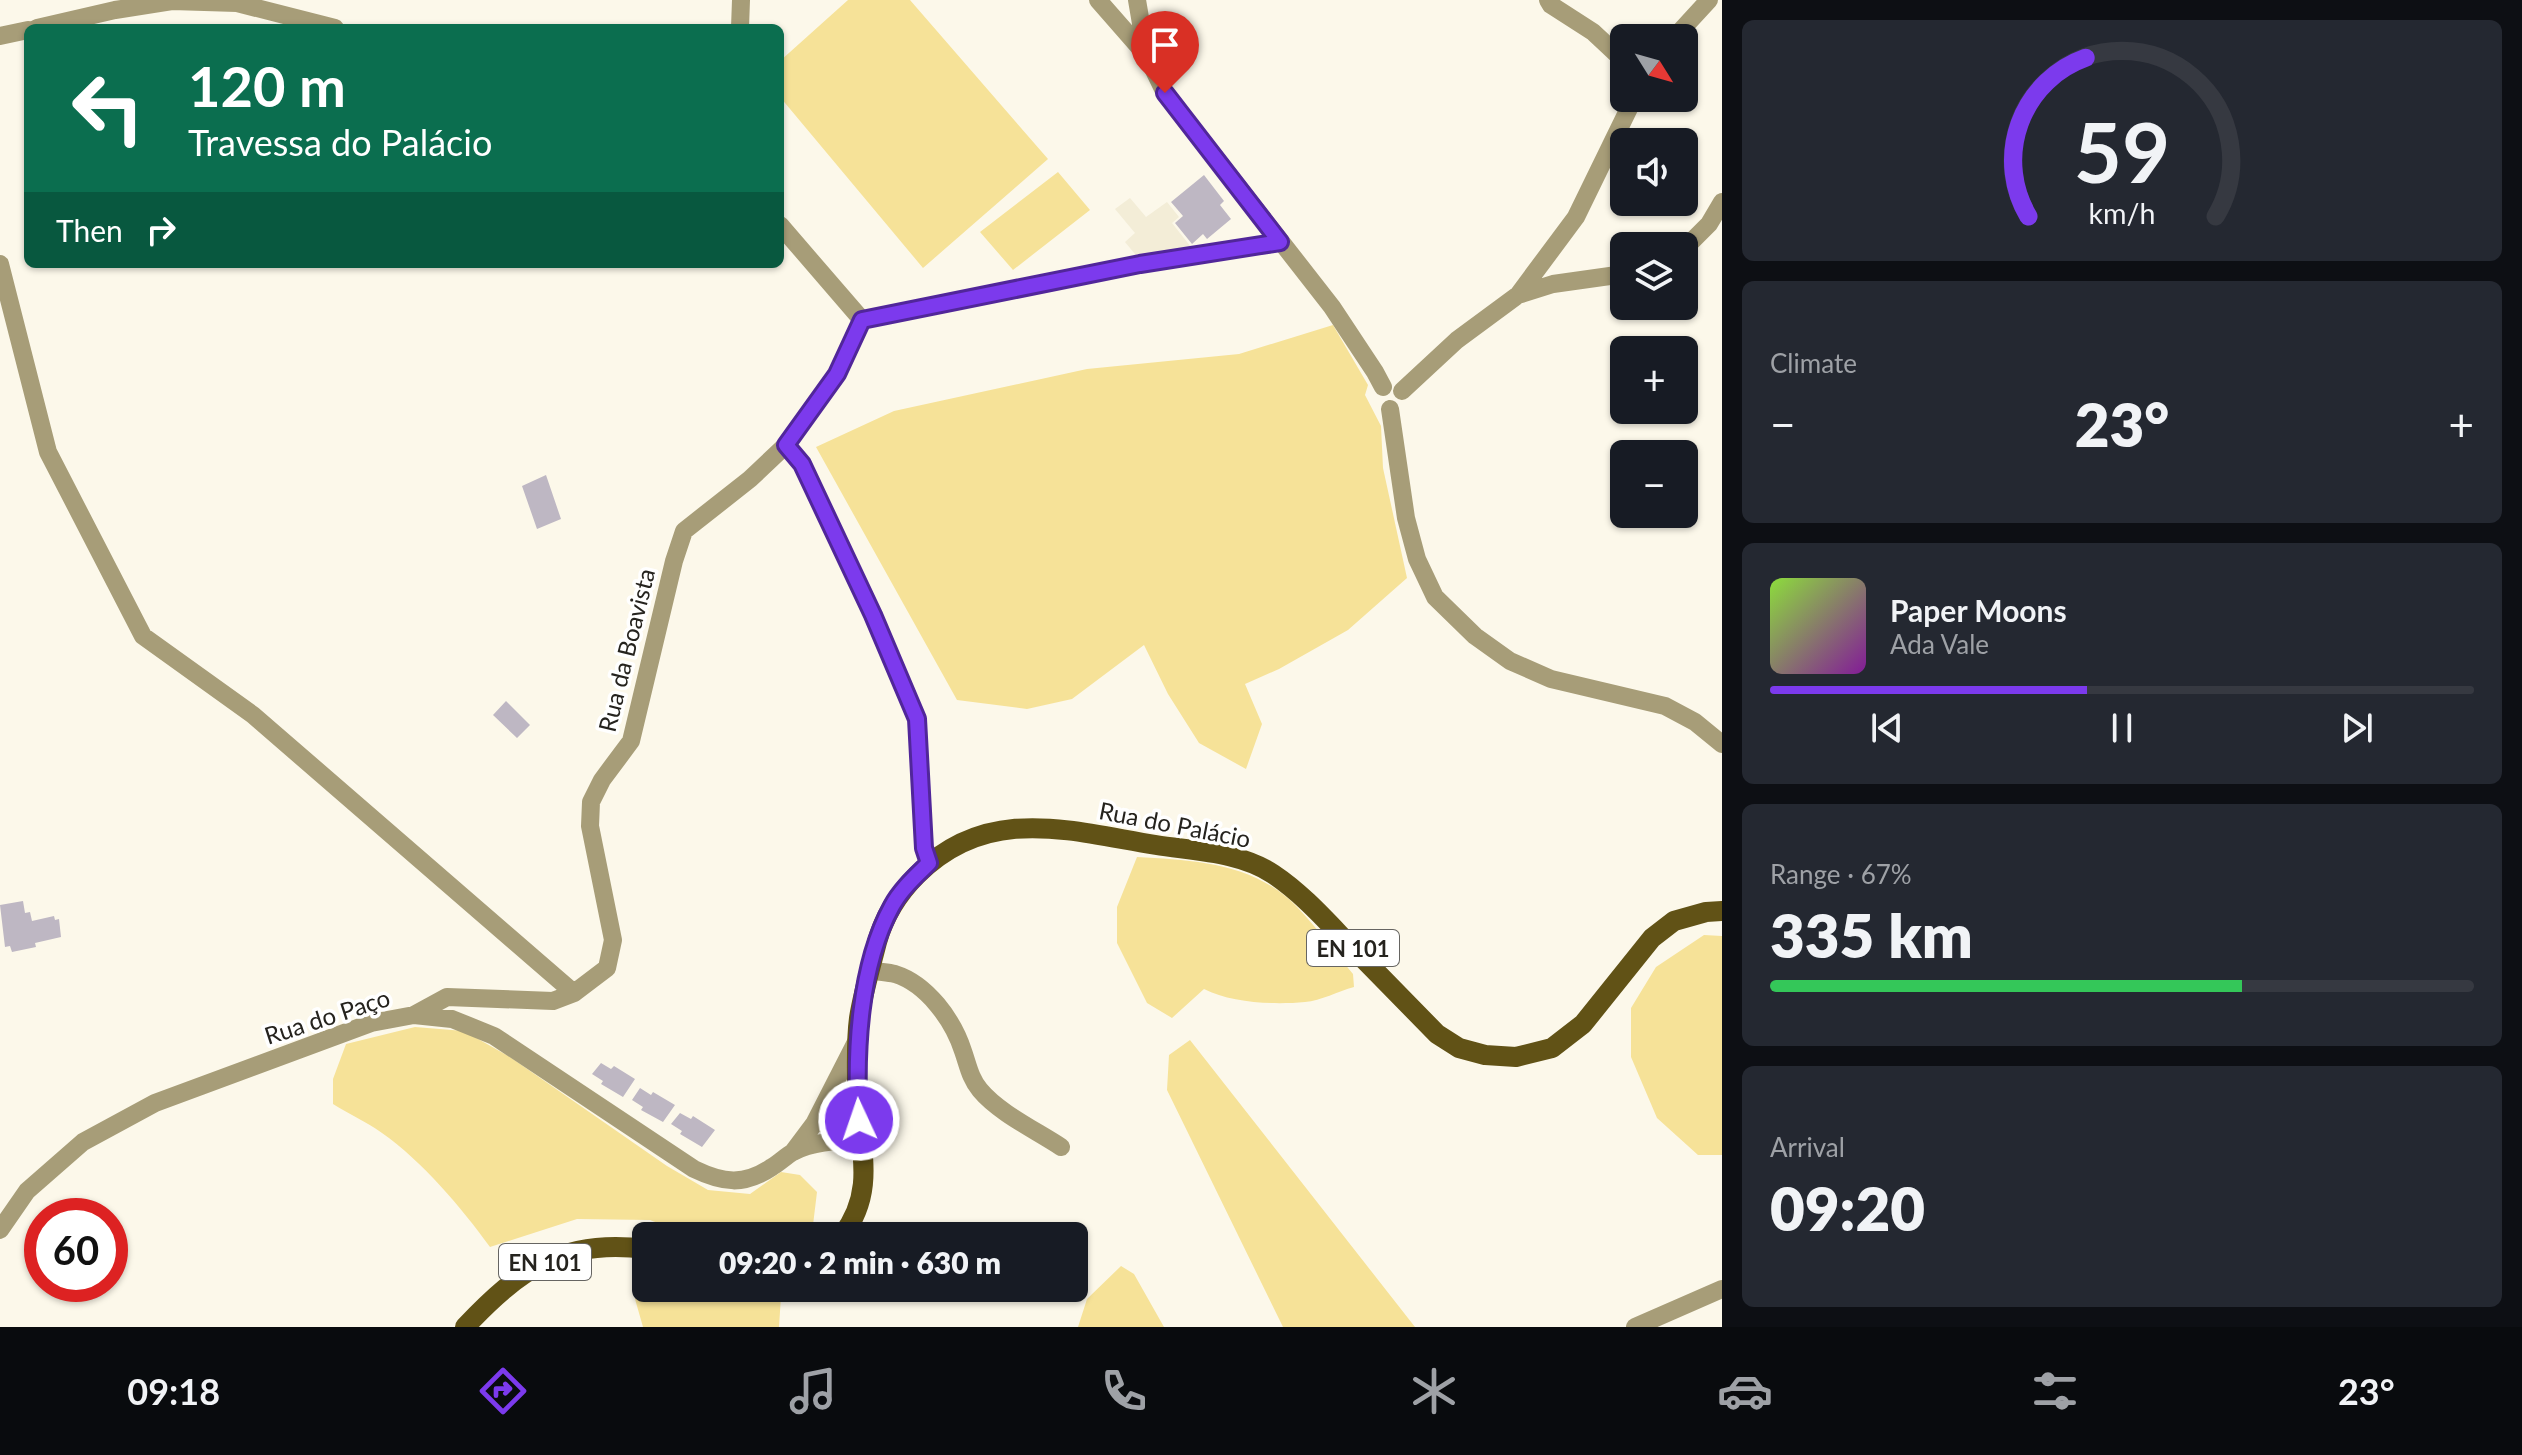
<!DOCTYPE html>
<html lang="en">
<head>
<meta charset="utf-8">
<style>
  :root { --surface:#171b24; --page:#242831; --text:#f1f3f6; --muted:#9ea1a6; --line:#363941; --accent:#7c3aed }
  body { margin:0; font-family:Lato,sans-serif; background:var(--page); color:var(--text); height:100vh; display:flex; flex-direction:column; font-size:30px; white-space:nowrap }
  * { box-sizing:border-box; margin:0 }
  p { font-size:26px; color:var(--muted) }
  .icon { flex:none; width:44px; height:44px; fill:none; stroke:currentColor; stroke-width:2; stroke-linecap:round; stroke-linejoin:round }
  .map { position:relative; flex:1; overflow:hidden }
  .details { display:flex; flex-direction:column; gap:20px; padding:20px; background:#0d0f14; width:800px }
  .details>* { flex:none }
  .banner { position:absolute; left:24px; top:24px; width:760px; height:244px; border-radius:12px; box-shadow:0 2px 6px #0004; background:#0b6e4f; color:#fff; overflow:hidden }
  .needle { width:52px; rotate:127deg }
  .buttons { position:absolute; left:1610px; top:24px; display:grid; gap:16px }
  .buttons a { display:grid; place-items:center; width:88px; height:88px; border-radius:12px; background:var(--surface); box-shadow:0 2px 6px #0004; font-size:40px }
  .speed { position:absolute; left:24px; top:1198px; display:flex; gap:16px; font-size:40px; font-weight:700; text-align:center }
  .speed>* { display:grid; place-content:center; width:104px; height:104px; border-radius:50%; background:var(--surface); box-shadow:0 2px 6px #0004; line-height:1 }
  .speed .limit { border:12px solid #d22; background:#fff; color:#111 }
  .pin { position:absolute; display:grid; place-items:center; width:68px; height:68px; color:#fff; margin:-82px -34px; border-radius:50% 50% 50% 0; rotate:-45deg; box-shadow:0 0 8px #0007 }
  .pin .icon { rotate:45deg }
  .me { position:absolute; width:88px; margin:-44px; rotate:357deg; stroke-linejoin:round; filter:drop-shadow(0 0 6px #0008) }
  .turn { display:flex; align-items:center; gap:28px; height:168px; padding:0 32px; font-size:36px }
  .turn .icon { width:104px; height:104px; stroke-width:2.5 }
  .turn b { display:block; font-size:56px; line-height:68px }
  .then { display:flex; align-items:center; height:76px; padding:0 32px; background:#0003; gap:16px; font-size:30px }
  .big { font-size:60px; font-weight:800; line-height:1.1 }
  .details .card { flex:1; display:flex; flex-direction:column; justify-content:center; gap:12px; min-width:0; padding:0 28px; border-radius:12px; background:var(--page) }
  .details .dial { align-items:center; gap:0 }
  .dial svg { height:208px; overflow:visible; fill:none; stroke:var(--line); stroke-width:7; stroke-linecap:round; text-anchor:middle }
  .dial text { fill:var(--text); stroke:none }
  .song { display:flex; align-items:center; gap:24px }
  .cover { width:96px; height:96px; border-radius:12px; background:linear-gradient(135deg,hsl(90 70% 55%),hsl(290 70% 35%)) }
  .played { height:8px; border-radius:4px; background:linear-gradient(90deg,var(--accent) 45%,var(--line) 45%) }
  .keys { display:flex; justify-content:space-around; direction:ltr }
  .heat { display:flex; justify-content:space-between; align-items:center; font-size:44px; direction:ltr }
  .charge { height:12px; border-radius:6px; background:linear-gradient(90deg,#34c759 67%,var(--line) 0) }
  .trip { position:absolute; left:632px; top:1222px; width:456px; height:80px; border-radius:12px; background:var(--surface); box-shadow:0 2px 6px #0004; font-weight:800; line-height:80px; text-align:center }
  .tab-bar { display:flex; height:128px; justify-content:space-around; align-items:center; background:#090b0e; color:var(--muted) }
  .tab-bar .icon { width:56px; height:56px }
  .tab-bar .current { color:var(--accent) }
  .tab-bar b { font-size:36px; color:var(--text) }
  main { display:flex; flex:1; min-height:0 }
  .map>svg:first-child { display:block }
  .built { fill:#f3edd7 }
  .green { fill:#f6e298 }
  .building { fill:#beb7c3 }
  .lines { fill:none; stroke-linecap:round; stroke-linejoin:round }
  .minor { stroke:#a79d78; stroke-width:18 }
  .major { stroke:#615216; stroke-width:20 }
  .route-casing { stroke:#51269a; stroke-width:20 }
  .route { stroke:#7c3aed; stroke-width:14 }
  .labels { text-anchor:middle; dominant-baseline:central; stroke-width:7; stroke-linejoin:round; paint-order:stroke }
  .shield { fill:#fff; stroke:#666562; stroke-width:2 }
  .shield-label { font-size:22px; font-weight:bold; fill:#25231e }
  .street-label { font-size:24px; fill:#25231e; stroke:#fff }
</style>
</head>
<body>
<main>
<div class="map">
<svg width="1722" height="1327" viewBox="0 0 1722 1327">
  <rect width="100%" height="100%" fill="#fcf8ea"/>
  <!-- built -->
  <path class="built" d="M1130,198L1146,217L1167,202L1179,217L1172,223L1191,247L1184,252L1140,260L1125,242L1135,233L1115,209Z"/>
  <!-- green -->
  <path class="green" d="M848,0H910L1048,159L923,268L780,97V61Z
    M1058,172L1090,210L1013,270L980,232Z
    M1333,325L1368,385L1365,395L1381,426L1383,468L1407,578L1348,630L1279,669L1245,684L1262,724L1246,769L1199,743L1168,694L1144,645L1072,699L1027,709L957,700L816,447L894,411L1087,369L1239,354Z
    M1137,857C1194,860 1256,863 1298,908C1317,928 1335,952 1353,974L1354,987C1338,991 1321,1001 1305,1002C1274,1005 1231,1003 1204,989L1172,1018L1147,1003L1117,943V907Z
    M1704,935L1722,936V1155H1698L1657,1118L1631,1057V1008L1656,967Z
    M415,1027L464,1031L510,1057L667,1166L708,1190L750,1194L781,1172L800,1175L817,1192L813,1225L795,1236H691L650,1220L577,1219L490,1247C461,1207 423,1162 382,1133C367,1122 349,1114 333,1104V1079L346,1044Z
    M1190,1040L1415,1327H1283L1167,1090L1169,1055Z
    M1121,1266L1134,1274L1164,1327H1078L1087,1299Z
    M644,1288L719,1299L781,1296L779,1327H643L635,1299Z"/>
  <!-- building -->
  <path class="building" d="M1204,175L1224,201L1220,205L1231,219L1207,239L1203,234L1192,244L1175,223L1183,216L1171,202Z
    M546,475L561,519L537,529L522,486Z
    M506,701L530,725L517,738L493,715Z
    M23,901L25,913L30,912L32,921L54,916L55,920L59,919L61,937L35,943L36,947L12,952L10,946L5,947L0,905Z
    M601,1063L611,1069L614,1066L635,1079L623,1097L601,1084L603,1081L592,1074Z
    M640,1088L651,1095L653,1092L675,1105L663,1122L641,1110L643,1107L632,1100Z
    M680,1113L691,1119L693,1116L715,1130L702,1147L680,1134L682,1131L671,1124Z"/>
  <g class="lines">
    <!-- minor -->
    <path class="minor" d="M1098,0L1147,56L1165,93L1332,307L1375,372L1383,387
      M1137,0L1146,53
      M1548,0L1551,5L1593,32L1624,61
      M37,28L115,10L172,1L237,3L335,28
      M740,28L741,0
      M0,36L28,30
      M1674,38L1709,0
      M1684,249L1709,224L1722,202
      M0,264L48,452L143,636L253,715L574,993
      M1518,295L1576,217L1634,98
      M862,320L1140,264L1280,242
      M1402,391L1457,340L1518,295L1553,284L1624,274
      M1390,409L1406,518L1417,559L1435,597L1475,636L1510,661L1551,679L1665,706L1695,722L1722,744
      M786,445L802,464L873,615L917,719L924,848L929,863
      M870,970C878,972 887,972 895,974C927,984 953,1020 963,1051C968,1065 970,1078 980,1090C999,1113 1037,1131 1061,1147
      M414,1015L447,997L553,1001L574,993L607,968L613,940L590,826L591,802L602,780L631,741L674,561L684,531L750,479L786,445L837,374L862,320L780,225
      M814,1124L840,1119L859,1120
      M793,1152L814,1124L858,1038
      M0,1230L27,1191L83,1142L155,1103L371,1023L414,1015L452,1019L494,1036L694,1169C723,1183 744,1186 772,1167C779,1163 786,1156 793,1152C814,1141 839,1141 862,1140
      M1635,1327L1722,1289"/>
    <!-- major -->
    <path class="major" d="M842,1236C880,1186 856,1141 857,1085C857,1063 856,1040 859,1018C863,993 871,966 877,942C884,917 899,893 917,875C988,804 1069,831 1156,845C1194,851 1241,852 1273,874C1300,892 1322,916 1344,939C1375,971 1406,1002 1437,1034L1459,1048L1485,1055L1516,1057L1552,1048L1583,1024L1652,938L1674,921L1706,912L1722,911
      M465,1327C520,1269 563,1238 646,1249"/>
  </g>
  <g class="lines">
    <!-- route casing -->
    <g class="route-casing">
      <path id="route" d="M859,1120C855,1053 859,966 892,906C901,889 916,876 929,863L924,848L917,719L873,615L802,464L786,445L837,374L862,320L1140,264L1280,242L1165,93"/>
    </g>
    <!-- route -->
    <use href="#route" class="route"/>
  </g>
  <g class="labels">
    <!-- shield labels -->
    <g class="shield">
      <rect x="1307" y="930" width="92" height="36" rx="6"/>
      <rect x="499" y="1244" width="92" height="36" rx="6"/>
    </g>
    <g class="shield-label">
      <text x="1353" y="948">EN 101</text>
      <text x="545" y="1262">EN 101</text>
    </g>
    <!-- street labels -->
    <g class="street-label">
      <text transform="translate(626 650) rotate(-76)">Rua da Boavista</text>
      <text transform="translate(1175 824) rotate(11)">Rua do Palácio</text>
      <text transform="translate(327 1016) rotate(-18)">Rua do Paço</text>
    </g>
  </g>
</svg>
<div class="buttons">
<a><svg class="needle" viewBox="-14 -14 28 28"><path d="M0-13l5 13h-10z" fill="#e53935"/><path d="M0 13l5-13h-10z" fill="#9ea1a6"/></svg></a>
<a><svg class="icon" aria-label="sound" viewBox="0 0 24 24"><path d="M4 9h4l5-4v14l-5-4H4zM17 9q2 3 0 6"/></svg></a>
<a><svg class="icon" aria-label="layers" viewBox="0 0 24 24"><path d="M12 4l9 5-9 5-9-5zM3 14l9 5 9-5"/></svg></a>
<a>+</a>
<a>−</a>
</div>
<div class="speed"><div class="limit">60</div></div>
<div class="pin" style="left:1165px;top:93px;background:#d93025"><svg class="icon" aria-label="arrive" viewBox="0 0 24 24"><path d="M6 21V4h12l-3 4 3 4H6"/></svg></div>
<svg class="me" style="left:859px;top:1120px" viewBox="-20 -20 40 40"><circle r="17" fill="#7c3aed" stroke="#fff" stroke-width="3"/><path d="M0-11L8 9 0 5-8 9z" fill="#fff"/></svg>
<div class="trip">09:20 · 2 min · 630 m</div>
<div class="banner">
<div class="turn"><svg class="icon" aria-label="left" viewBox="0 0 24 24"><path d="M17 20v-9H6M10 6l-5 5 5 5"/></svg><div><b>120 m</b>Travessa do Palácio</div></div>
<div class="then">Then<svg class="icon" aria-label="right" viewBox="0 0 24 24"><path d="M7 20v-9h11M14 6l5 5-5 5"/></svg></div>
</div>
</div>
<section class="details">
<div class="card dial"><svg viewBox="0 0 100 80">
<path d="M14 69A42 42 0 1 1 86 69"/>
<path d="M14 69A42 42 0 0 1 36 8" stroke="#7c3aed"/>
<text x="50" y="56" font-size="32" font-weight="700">59</text>
<text x="50" y="72" font-size="11">km/h</text>
</svg></div>
<div class="card"><p>Climate</p>
<div class="heat"><a>−</a><b class="big">23°</b><a>+</a></div>
</div>
<div class="card">
<div class="song"><i class="cover"></i><div><b>Paper Moons</b><p>Ada Vale</p></div></div>
<div class="played"></div>
<div class="keys"><svg class="icon" aria-label="previous" viewBox="0 0 24 24"><path d="M18 5L8 12l10 7zM5 5v14"/></svg><svg class="icon" aria-label="pause" viewBox="0 0 24 24"><path d="M8 5v14M16 5v14"/></svg><svg class="icon" aria-label="next" viewBox="0 0 24 24"><path d="M6 5l10 7-10 7zM19 5v14"/></svg></div>
</div>
<div class="card"><p>Range · 67%</p><b class="big">335 km</b><div class="charge"></div></div>
<div class="card"><p>Arrival</p><b class="big">09:20</b></div>
</section>
</main>
<nav class="tab-bar">
<b>09:18</b>
<svg class="icon current" aria-label="directions" viewBox="0 0 24 24"><path d="M12 3l9 9-9 9-9-9zM9 14v-3h6M13 9l2 2-2 2"/></svg>
<svg class="icon" aria-label="music" viewBox="0 0 24 24"><path d="M9 18V5l10-2v13"/><circle cx="6" cy="18" r="3"/><circle cx="16" cy="16" r="3"/></svg>
<svg class="icon" aria-label="phone" viewBox="0 0 24 24"><path d="M5 4h4l2 5-3 2q2 4 5 5l2-3 5 2v4C11 20 4 13 5 4z"/></svg>
<svg class="icon" aria-label="climate" viewBox="0 0 24 24"><path d="M12 3v18M4 7l16 10M4 17L20 7"/></svg>
<svg class="icon" aria-label="car" viewBox="0 0 24 24"><path d="M5 17H2v-5l4-1 3-4h7l3 4 3 1v5h-3M9 17h6M6 11h13"/><circle cx="7" cy="17" r="2"/><circle cx="17" cy="17" r="2"/></svg>
<svg class="icon" aria-label="filters" viewBox="0 0 24 24"><path d="M4 7h16M4 17h16"/><circle cx="9" cy="7" r="2"/><circle cx="15" cy="17" r="2"/></svg>
<b>23°</b>
</nav>
</body>
</html>
